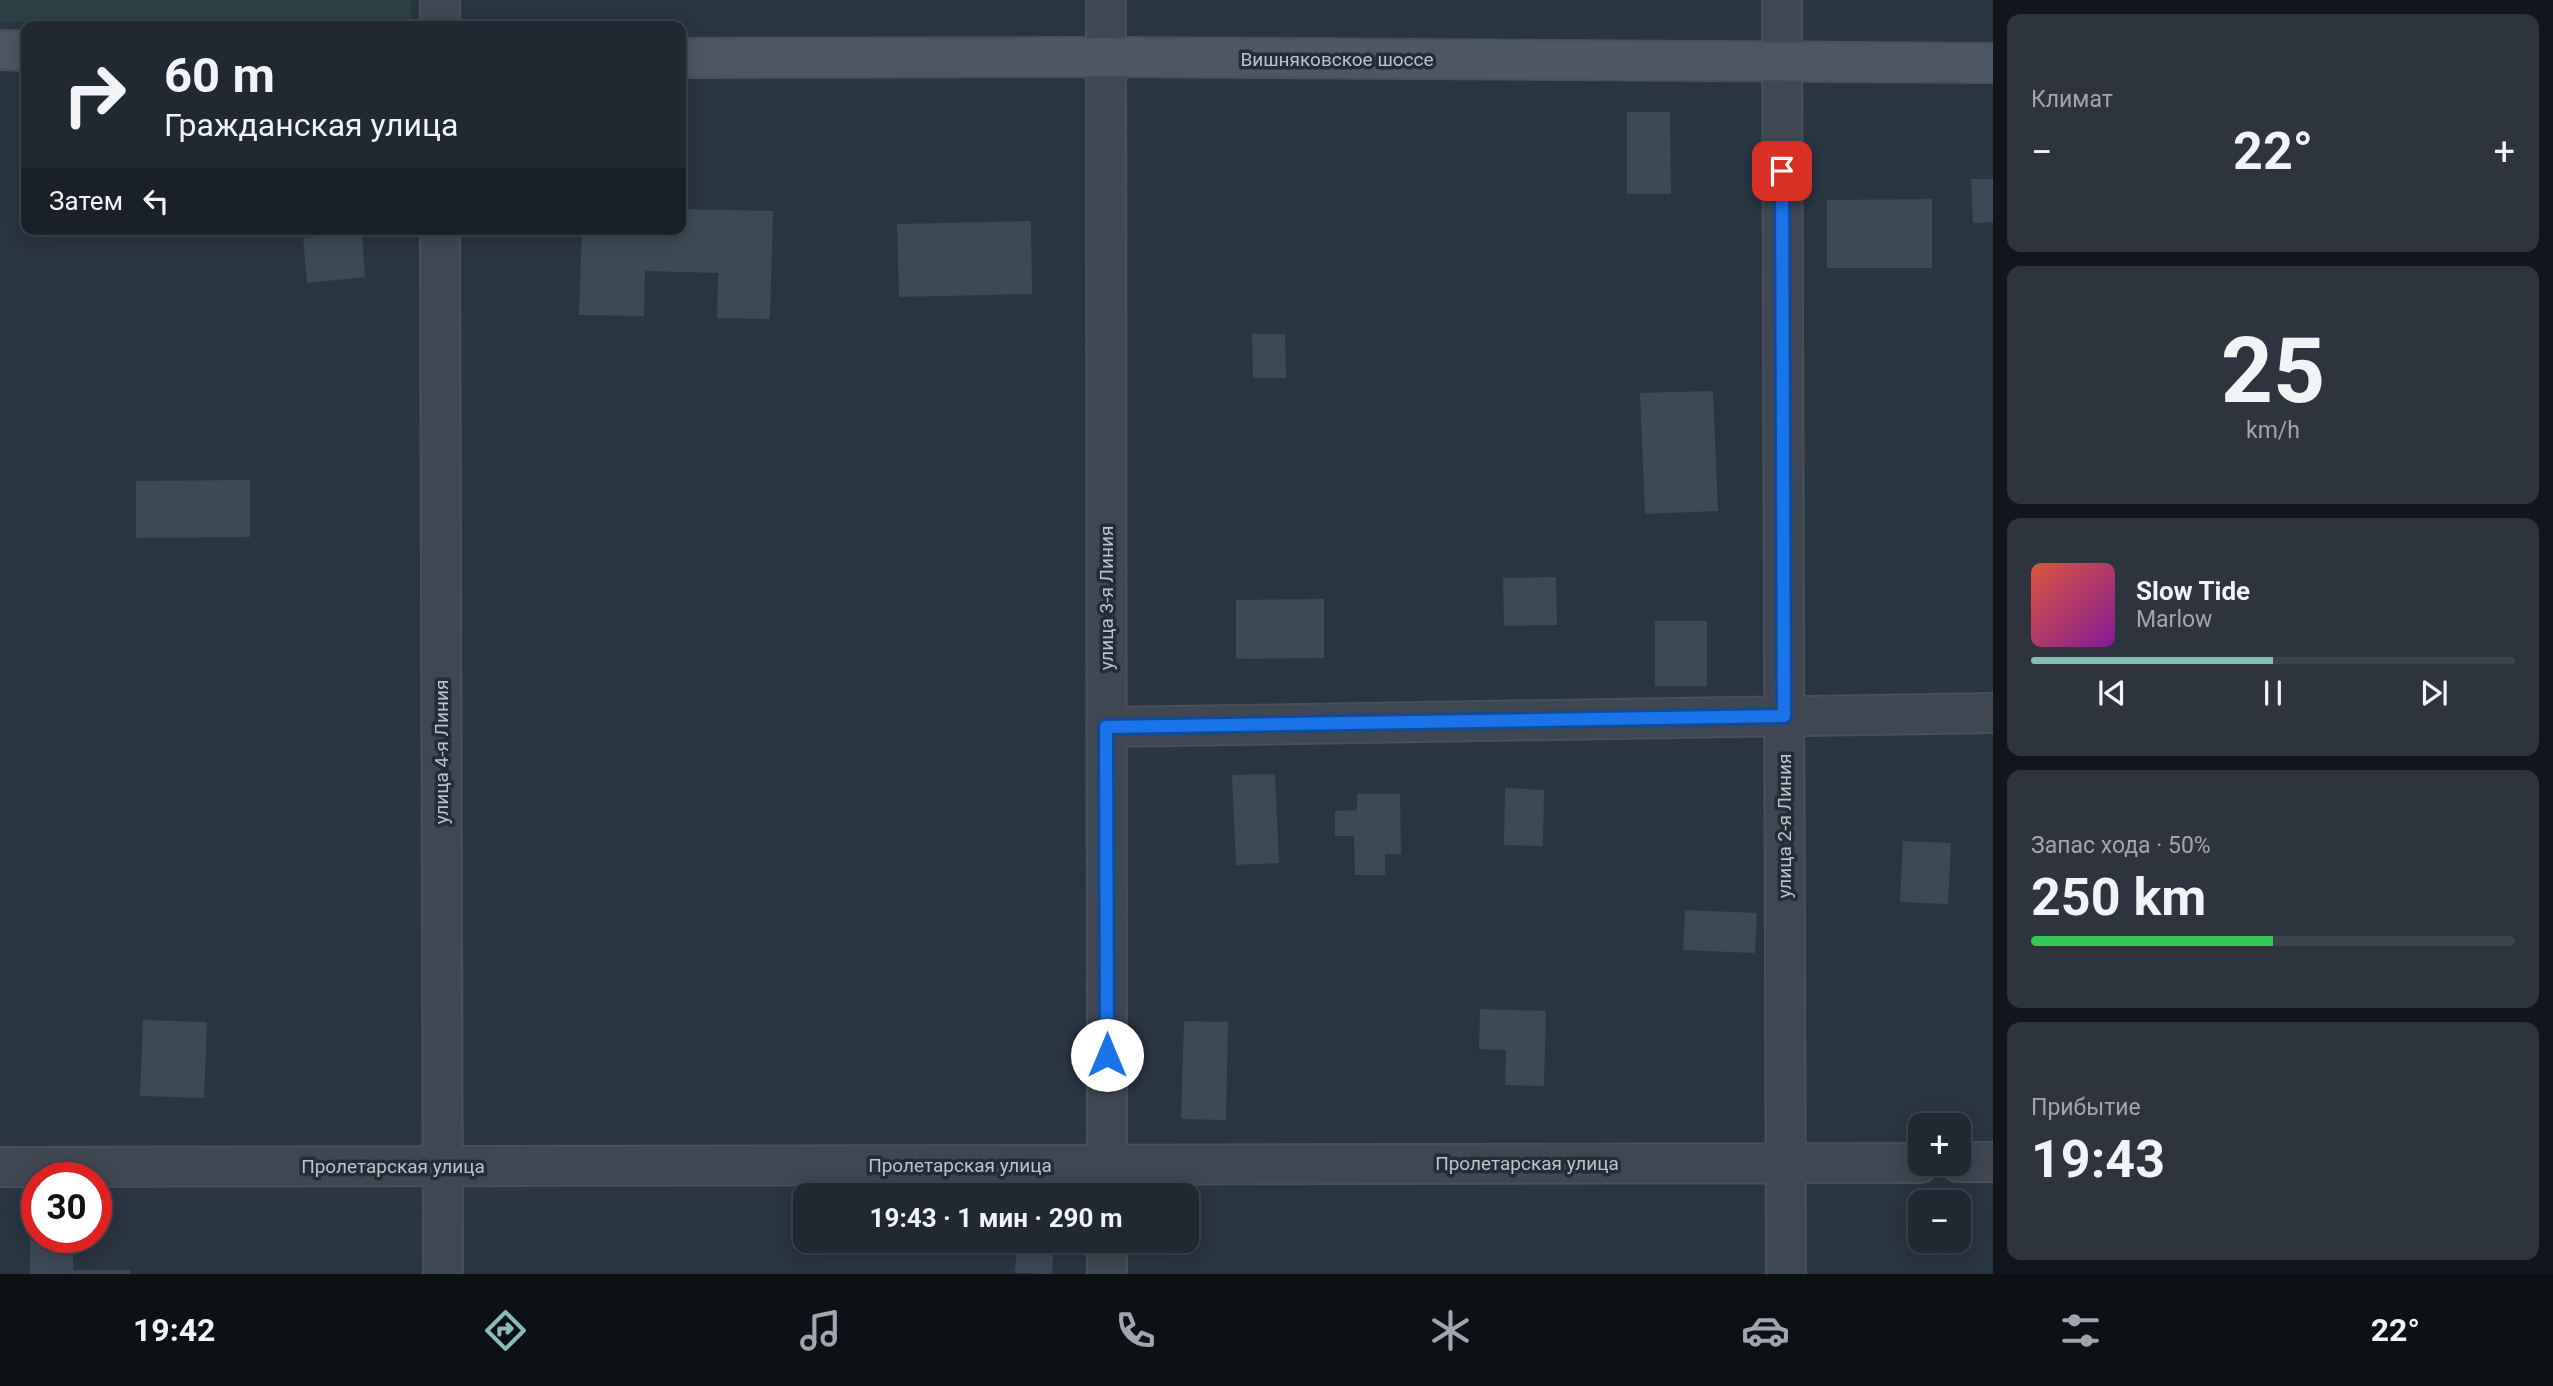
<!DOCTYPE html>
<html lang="ru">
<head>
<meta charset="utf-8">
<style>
  :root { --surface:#202832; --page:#2d343e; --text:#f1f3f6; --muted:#a2a6ac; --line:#3d444d; --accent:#8bbbb9 }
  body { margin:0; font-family:Roboto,sans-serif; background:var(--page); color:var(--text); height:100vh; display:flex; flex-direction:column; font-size:26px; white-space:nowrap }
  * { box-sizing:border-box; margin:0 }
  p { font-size:23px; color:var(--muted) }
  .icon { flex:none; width:38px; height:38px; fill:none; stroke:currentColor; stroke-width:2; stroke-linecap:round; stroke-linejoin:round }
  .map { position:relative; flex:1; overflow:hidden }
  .drawer { display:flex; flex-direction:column; gap:14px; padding:14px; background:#12161c; width:560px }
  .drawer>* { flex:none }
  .hud { position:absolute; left:21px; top:21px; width:665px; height:214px; border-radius:14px; box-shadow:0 4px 18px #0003,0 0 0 2px var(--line); background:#202832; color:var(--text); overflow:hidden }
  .buttons { position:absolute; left:1908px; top:1113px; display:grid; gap:14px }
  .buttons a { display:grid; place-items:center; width:63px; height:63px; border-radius:14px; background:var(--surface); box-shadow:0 4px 18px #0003,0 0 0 2px var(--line); font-size:35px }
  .speed { position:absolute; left:21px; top:1162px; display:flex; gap:14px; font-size:35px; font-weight:700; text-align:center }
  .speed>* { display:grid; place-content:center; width:91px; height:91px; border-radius:50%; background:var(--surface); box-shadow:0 4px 18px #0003,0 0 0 2px var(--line); line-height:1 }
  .speed .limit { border:10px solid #d22; background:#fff; color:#111 }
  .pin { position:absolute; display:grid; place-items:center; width:60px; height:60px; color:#fff; margin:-30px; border-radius:14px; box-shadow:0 4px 10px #0006 }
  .me { position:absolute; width:77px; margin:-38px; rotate:0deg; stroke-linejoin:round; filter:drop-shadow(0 0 5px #0008) }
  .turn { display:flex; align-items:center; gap:24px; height:147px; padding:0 28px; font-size:32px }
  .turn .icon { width:91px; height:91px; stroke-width:2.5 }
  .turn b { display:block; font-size:49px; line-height:60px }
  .then { display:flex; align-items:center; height:66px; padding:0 28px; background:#0003; gap:14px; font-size:26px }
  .big { font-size:52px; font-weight:700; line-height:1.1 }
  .drawer .tile { flex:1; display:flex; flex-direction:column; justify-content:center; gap:10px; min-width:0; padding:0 24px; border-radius:14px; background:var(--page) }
  .drawer .dial { align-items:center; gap:0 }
  .dial b { font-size:91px; line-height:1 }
  .song { display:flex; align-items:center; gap:21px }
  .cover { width:84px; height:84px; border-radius:10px; background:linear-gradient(135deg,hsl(10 70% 55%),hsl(290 70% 35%)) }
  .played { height:7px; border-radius:4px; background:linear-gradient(90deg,var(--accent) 50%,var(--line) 50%) }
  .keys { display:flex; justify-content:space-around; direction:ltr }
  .heat { display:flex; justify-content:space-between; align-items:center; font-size:38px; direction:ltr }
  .charge { height:10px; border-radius:5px; background:linear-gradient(90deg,#34c759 50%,var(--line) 0) }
  .trip { position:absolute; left:793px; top:1183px; width:406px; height:70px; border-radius:14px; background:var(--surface); box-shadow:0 4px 18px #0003,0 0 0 2px var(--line); font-weight:700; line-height:70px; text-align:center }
  .tab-bar { display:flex; height:112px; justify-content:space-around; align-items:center; background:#0d1014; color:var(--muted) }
  .tab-bar .icon { width:49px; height:49px }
  .tab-bar .selected { color:var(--accent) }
  .tab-bar b { font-size:32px; color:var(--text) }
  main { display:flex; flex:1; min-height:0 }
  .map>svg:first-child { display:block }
  .green { fill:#2c4143 }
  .building { fill:#3d4957 }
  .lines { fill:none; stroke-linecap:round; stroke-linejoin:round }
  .street-casing { stroke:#48505b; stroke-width:42 }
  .secondary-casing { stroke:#48505b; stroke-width:42 }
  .street { stroke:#3e4752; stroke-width:38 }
  .secondary { stroke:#4d5664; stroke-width:38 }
  .route-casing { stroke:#114b97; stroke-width:18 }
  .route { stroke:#1a73e8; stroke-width:12 }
  .labels { text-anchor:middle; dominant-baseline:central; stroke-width:7; stroke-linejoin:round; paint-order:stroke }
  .street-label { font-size:19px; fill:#bcc2cb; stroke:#232c37 }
</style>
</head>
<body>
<main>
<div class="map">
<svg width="1993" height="1274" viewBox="0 0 1993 1274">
  <rect width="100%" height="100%" fill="#2a3542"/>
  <!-- green -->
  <path class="green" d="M0,0H411V21L0,22Z"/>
  <!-- building -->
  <path class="building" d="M1627,112H1670L1671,194H1627Z
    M1971,179H1993V222L1973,223Z
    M1932,199V268H1827V200Z
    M681,209L773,211L770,319L717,318L718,273L645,271L644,316L579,315L582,229H681Z
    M1031,221L1032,294L899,297L897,224Z
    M362,234L365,277L307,283L303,238Z
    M1252,334H1285L1286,378H1253Z
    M1713,391L1718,511L1645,514L1640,393Z
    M250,480V537L136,538V481Z
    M1556,577L1557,625L1504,626L1503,578Z
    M1324,599V658L1236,659V600Z
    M1655,621H1707V686H1655Z
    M1275,774L1279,863L1236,865L1232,775Z
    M1505,788L1544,790L1543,846L1504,845Z
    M1357,794H1400L1401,854H1385V875H1355L1354,836H1335V811L1357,810Z
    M1903,841L1951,843L1948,904L1900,902Z
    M1685,910L1757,913L1755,953L1683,950Z
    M1480,1009L1546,1011L1544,1086L1505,1085L1506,1050L1479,1049Z
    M143,1020L207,1022L204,1098L140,1096Z
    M1184,1021L1228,1022L1226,1120L1181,1119Z
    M30,1240H73V1270H130V1274H30Z
    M1017,1241H1054L1052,1274L1015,1273Z"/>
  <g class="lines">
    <!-- street casing -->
    <g class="street-casing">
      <path id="street" d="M1106,0L1107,1195
        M1782,0L1786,1274
        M440,26V0
        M440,229L443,1274
        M1106,727L1993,713
        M1958,1162H1993
        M0,1167L1920,1163
        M1107,1241V1274"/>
    </g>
    <!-- secondary casing -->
    <g class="secondary-casing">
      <path id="secondary" d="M0,50L26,51
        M681,58L1106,57L1993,63"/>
    </g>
    <!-- street -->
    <use href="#street" class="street"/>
    <!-- secondary -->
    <use href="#secondary" class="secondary"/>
  </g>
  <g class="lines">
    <!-- route casing -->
    <g class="route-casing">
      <path id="route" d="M1107,1055L1106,727L1784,716L1782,171"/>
    </g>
    <!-- route -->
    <use href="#route" class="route"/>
  </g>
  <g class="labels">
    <!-- street labels -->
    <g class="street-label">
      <text x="1337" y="59">Вишняковское шоссе</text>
      <text transform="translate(1106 598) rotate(-90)">улица 3-я Линия</text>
      <text transform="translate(441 752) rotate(-90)">улица 4-я Линия</text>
      <text transform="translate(1784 826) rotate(-90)">улица 2-я Линия</text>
      <text x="1527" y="1163">Пролетарская улица</text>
      <text x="960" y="1165">Пролетарская улица</text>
      <text x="393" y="1166">Пролетарская улица</text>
    </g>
  </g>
</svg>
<div class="buttons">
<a>+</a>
<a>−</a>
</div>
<div class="speed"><div class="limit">30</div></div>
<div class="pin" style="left:1782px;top:171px;background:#d93025"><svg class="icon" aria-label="arrive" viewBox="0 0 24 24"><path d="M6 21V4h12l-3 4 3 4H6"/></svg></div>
<svg class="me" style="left:1107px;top:1055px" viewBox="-20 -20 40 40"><circle r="19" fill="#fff"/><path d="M0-13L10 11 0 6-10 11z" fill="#1a73e8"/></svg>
<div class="trip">19:43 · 1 мин · 290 m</div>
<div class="hud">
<div class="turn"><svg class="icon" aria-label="right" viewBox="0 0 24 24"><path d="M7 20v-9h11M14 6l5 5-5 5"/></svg><div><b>60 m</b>Гражданская улица</div></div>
<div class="then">Затем<svg class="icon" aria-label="left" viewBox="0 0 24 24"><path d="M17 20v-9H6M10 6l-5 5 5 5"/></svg></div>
</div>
</div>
<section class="drawer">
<div class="tile"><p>Климат</p>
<div class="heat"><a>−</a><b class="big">22°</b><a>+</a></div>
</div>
<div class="tile dial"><b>25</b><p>km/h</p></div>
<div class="tile">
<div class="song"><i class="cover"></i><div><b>Slow Tide</b><p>Marlow</p></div></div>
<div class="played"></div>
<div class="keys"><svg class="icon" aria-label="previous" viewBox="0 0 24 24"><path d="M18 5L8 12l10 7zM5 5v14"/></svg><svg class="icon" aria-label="pause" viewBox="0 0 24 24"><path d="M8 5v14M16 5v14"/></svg><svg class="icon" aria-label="next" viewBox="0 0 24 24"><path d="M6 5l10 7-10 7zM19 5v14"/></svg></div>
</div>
<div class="tile"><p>Запас хода · 50%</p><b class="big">250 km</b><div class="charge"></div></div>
<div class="tile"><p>Прибытие</p><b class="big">19:43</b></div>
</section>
</main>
<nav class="tab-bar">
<b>19:42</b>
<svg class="icon selected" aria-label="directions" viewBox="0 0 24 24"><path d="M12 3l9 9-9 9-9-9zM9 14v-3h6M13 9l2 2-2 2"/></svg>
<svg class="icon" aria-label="music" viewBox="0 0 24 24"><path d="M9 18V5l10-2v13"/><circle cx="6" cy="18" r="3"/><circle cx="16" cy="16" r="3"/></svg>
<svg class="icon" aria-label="phone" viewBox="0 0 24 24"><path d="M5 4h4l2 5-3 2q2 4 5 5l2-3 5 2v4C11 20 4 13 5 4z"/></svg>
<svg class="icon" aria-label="climate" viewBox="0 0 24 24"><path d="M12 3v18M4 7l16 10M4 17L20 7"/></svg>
<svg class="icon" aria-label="car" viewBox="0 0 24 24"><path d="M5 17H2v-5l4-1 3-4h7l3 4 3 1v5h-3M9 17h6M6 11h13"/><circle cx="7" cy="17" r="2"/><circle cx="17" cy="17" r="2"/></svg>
<svg class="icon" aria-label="filters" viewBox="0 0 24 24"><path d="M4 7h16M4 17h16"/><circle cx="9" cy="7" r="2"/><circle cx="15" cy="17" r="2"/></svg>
<b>22°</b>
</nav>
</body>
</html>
